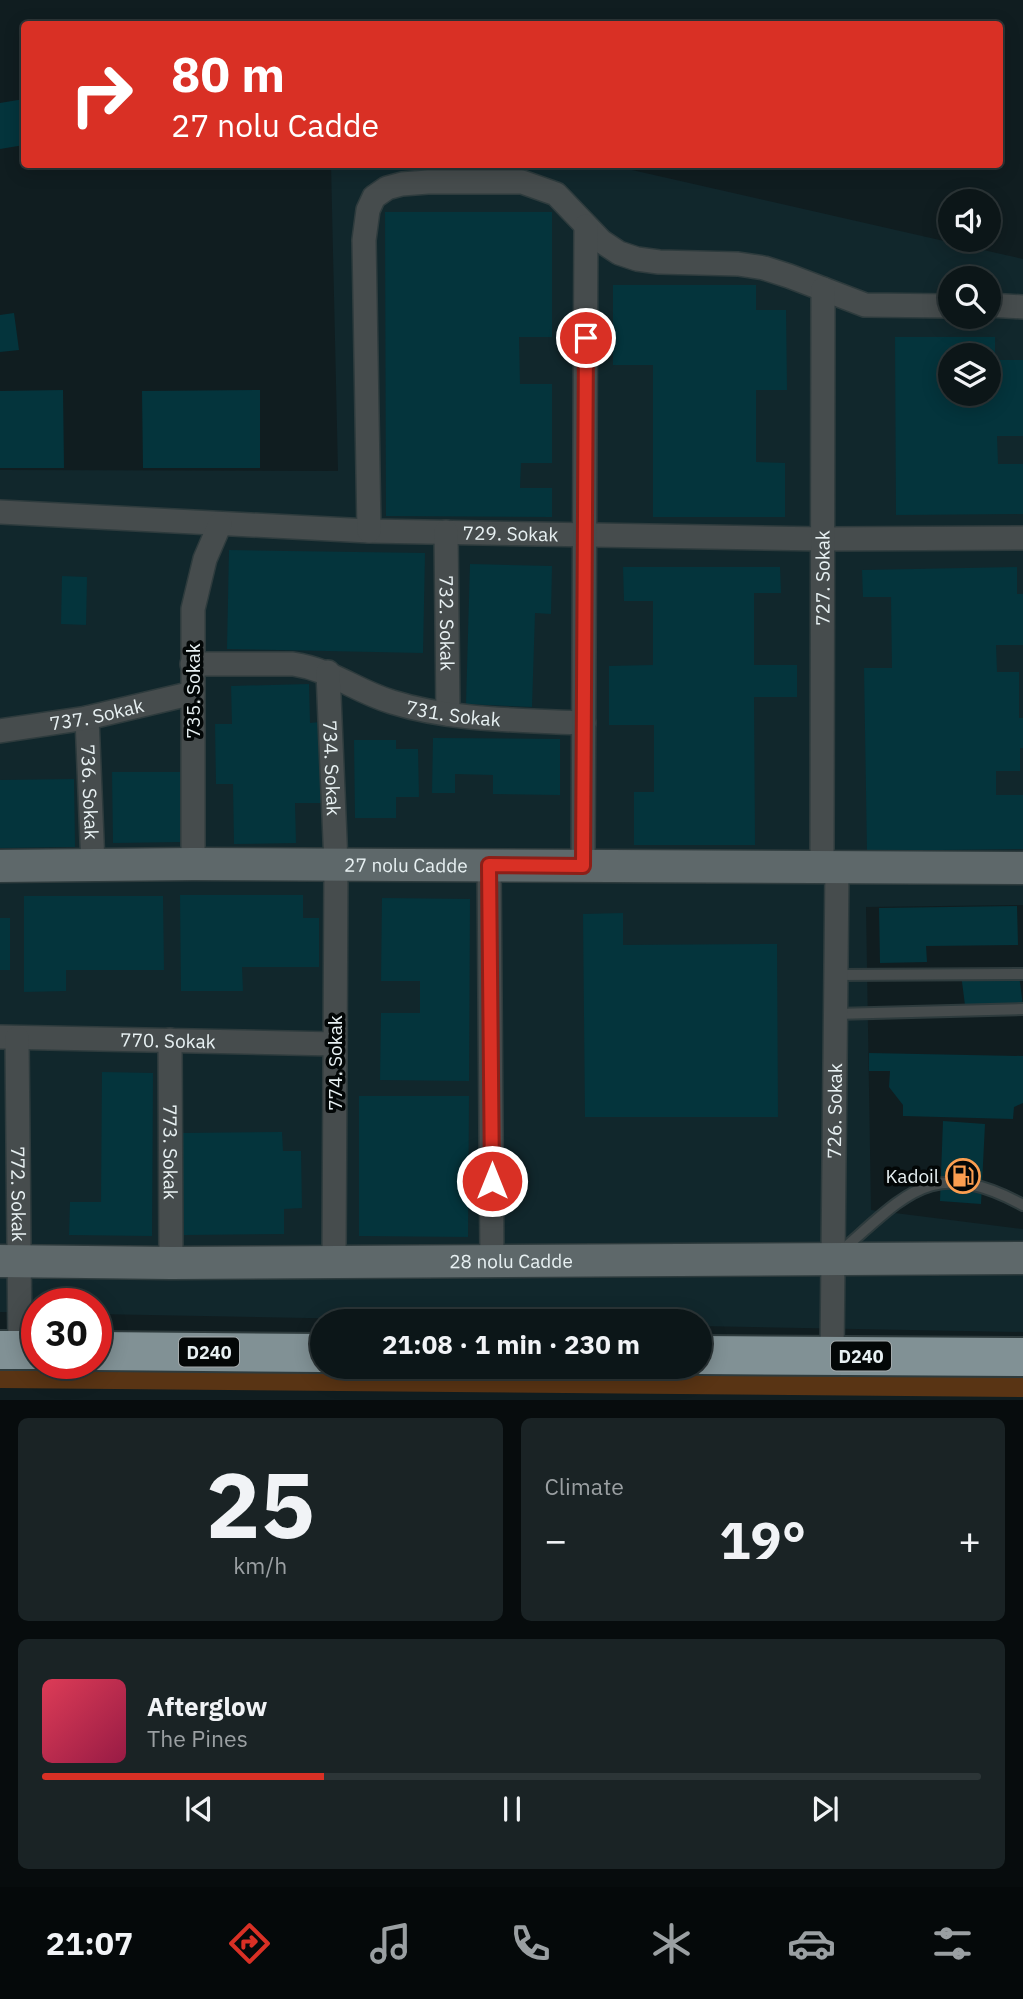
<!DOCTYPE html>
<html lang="en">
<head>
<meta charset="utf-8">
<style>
  :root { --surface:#0c1618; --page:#1a2325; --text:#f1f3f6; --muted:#9a9fa2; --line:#2c3537; --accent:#d93025 }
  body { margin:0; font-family:"IBM Plex Sans",sans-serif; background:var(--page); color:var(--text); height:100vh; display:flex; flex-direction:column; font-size:26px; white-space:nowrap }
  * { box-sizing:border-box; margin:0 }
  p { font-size:23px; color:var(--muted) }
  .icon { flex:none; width:38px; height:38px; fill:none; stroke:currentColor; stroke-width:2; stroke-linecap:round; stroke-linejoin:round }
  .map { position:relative; height:1400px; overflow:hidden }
  .panel { display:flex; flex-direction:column; gap:18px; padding:18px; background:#070c0d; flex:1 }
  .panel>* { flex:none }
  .top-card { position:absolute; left:21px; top:21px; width:982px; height:147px; border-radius:7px; box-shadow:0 4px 18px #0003,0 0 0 2px var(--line); background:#d93025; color:#fff; overflow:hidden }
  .controls { position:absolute; left:938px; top:189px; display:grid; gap:14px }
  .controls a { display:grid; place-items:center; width:63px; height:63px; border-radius:50%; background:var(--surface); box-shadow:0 4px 18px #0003,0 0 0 2px var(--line); font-size:35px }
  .speed { position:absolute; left:21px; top:1288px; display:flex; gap:14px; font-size:35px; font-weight:700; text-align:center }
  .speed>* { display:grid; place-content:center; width:91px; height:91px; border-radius:50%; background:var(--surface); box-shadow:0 4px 18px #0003,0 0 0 2px var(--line); line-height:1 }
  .speed .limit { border:10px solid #d22; background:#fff; color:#111 }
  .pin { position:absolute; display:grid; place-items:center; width:60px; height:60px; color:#fff; margin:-30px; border:4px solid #fff; border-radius:50%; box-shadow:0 2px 7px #0007 }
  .me { position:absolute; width:77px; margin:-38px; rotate:0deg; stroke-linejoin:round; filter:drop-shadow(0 0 5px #0008) }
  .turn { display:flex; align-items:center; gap:24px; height:147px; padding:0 35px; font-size:32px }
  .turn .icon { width:91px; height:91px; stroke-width:2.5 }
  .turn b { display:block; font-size:49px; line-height:60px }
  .big { font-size:52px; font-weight:700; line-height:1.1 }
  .panel .tile { flex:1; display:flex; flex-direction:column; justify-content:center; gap:10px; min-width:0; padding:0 24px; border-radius:10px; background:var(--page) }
  .panel .dial { align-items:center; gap:0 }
  .dial b { font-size:91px; line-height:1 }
  .song { display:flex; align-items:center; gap:21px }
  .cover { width:84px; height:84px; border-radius:10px; background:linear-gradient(135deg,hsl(350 70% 55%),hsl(340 70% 35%)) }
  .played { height:7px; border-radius:4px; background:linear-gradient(90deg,var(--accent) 30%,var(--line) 30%) }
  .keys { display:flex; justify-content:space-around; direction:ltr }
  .heat { display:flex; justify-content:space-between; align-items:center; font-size:38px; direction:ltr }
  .panel .tiles { flex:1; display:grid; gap:18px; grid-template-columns:1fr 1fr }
  .tile:last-child { grid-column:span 2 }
  .trip { position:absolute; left:310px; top:1309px; width:402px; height:70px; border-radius:35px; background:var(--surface); box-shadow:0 4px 18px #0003,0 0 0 2px var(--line); font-weight:700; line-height:70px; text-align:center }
  .tab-bar { display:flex; height:112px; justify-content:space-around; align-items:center; background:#05090a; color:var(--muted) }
  .tab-bar .icon { width:49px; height:49px }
  .tab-bar .active { color:var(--accent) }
  .tab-bar b { font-size:32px; color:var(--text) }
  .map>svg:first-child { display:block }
  .built { fill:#11272c; fill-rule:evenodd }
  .green { fill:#593414 }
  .building { fill:#04343c; fill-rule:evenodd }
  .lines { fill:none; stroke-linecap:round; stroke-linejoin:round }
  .lane-casing { stroke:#2e3b3d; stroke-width:14 }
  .street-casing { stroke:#2e3b3d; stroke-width:26 }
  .secondary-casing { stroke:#2e3b3d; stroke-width:35 }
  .highway-casing { stroke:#2e3b3d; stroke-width:42 }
  .lane { stroke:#464c4d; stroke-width:10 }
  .street { stroke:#464c4d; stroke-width:23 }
  .secondary { stroke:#5e686a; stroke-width:32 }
  .highway { stroke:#819195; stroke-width:38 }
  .route-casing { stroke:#8d1f18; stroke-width:18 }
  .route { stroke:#d93025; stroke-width:12 }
  .labels { text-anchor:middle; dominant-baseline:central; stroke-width:7; stroke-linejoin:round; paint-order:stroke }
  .shield { fill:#030707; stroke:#a3aaac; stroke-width:2 }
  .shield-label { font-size:18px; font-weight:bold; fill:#e7f0f2 }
  .street-label { font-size:19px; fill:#e7f0f2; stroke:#030707 }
  .poi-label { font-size:19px; fill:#e7f0f2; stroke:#030707; text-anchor:end }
</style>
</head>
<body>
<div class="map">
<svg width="1023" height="1401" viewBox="0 0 1023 1401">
  <rect width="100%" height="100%" fill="#101d20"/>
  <!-- built -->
  <path class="built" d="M331,165H610L1023,259V905L866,907L871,1210L1023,1229V1332L700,1326V1321H468L96,1314V1304H37V1313L0,1312V470L338,471ZM950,278H989V317H950ZM950,355H989V394H950Z"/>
  <!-- green -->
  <path class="green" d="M0,1367L1023,1374V1397L0,1388Z"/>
  <!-- building -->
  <path class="building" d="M24,99V145L0,149V103Z
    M385,212H552V337H519L520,384H552V463H521L520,488H552V517L386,516Z
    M613,285H756V310H786L787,390H756V462L785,463V517H653V365H613Z
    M14,313L19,350L0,352V315Z
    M895,337H995V360H1023V436H997L998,464H1023V514L896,515ZM950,355H989V394H950Z
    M63,390L64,468H0V391Z
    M260,390V468H143L142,391Z
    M229,550L425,553L423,653L227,649Z
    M470,564L552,566L551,614L535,613L532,707L466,704Z
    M623,567H780L781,593H754V665H797V697H754L755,845H634V792H654V725H609V666L653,665V601H624Z
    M1017,567V594H1023V645H996L997,672H1019V718H1023V748H1020V771H996V795H1023V849L867,851L864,668H892L891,597H863L862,570Z
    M62,576L87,577L86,625L61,624Z
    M309,684L310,723L320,722L322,803H295L296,843L234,844L233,784H216L215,724H232L231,686Z
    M433,738L560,739V795L493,794V775L455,774V793H432Z
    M354,740H396V749H418L419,797H396V818H355Z
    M112,772H182V842L113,843Z
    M74,779L75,847L0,848V780Z
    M180,895H303V918H319V967H242L243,991H181Z
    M24,896H163L164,970H66V991L24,992Z
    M382,898L470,899L469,1081L380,1080L381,1013H420V981H381Z
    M1017,906L1018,945L926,946L927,962L880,963L879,908Z
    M623,913V945L777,944L778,1117H585L583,914Z
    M0,918H10V970H0Z
    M1018,967L1023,1006L966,1013L961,974Z
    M869,1053L1023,1056V1103L1014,1107L1013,1119L903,1116V1105L889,1087L890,1071H869Z
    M102,1072L153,1073L152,1236L69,1235L70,1202H101Z
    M359,1096H469L468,1237L359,1236Z
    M943,1121L985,1124L981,1204L940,1201Z
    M282,1132L283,1151H301L302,1208L284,1209V1234L184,1235L182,1133Z"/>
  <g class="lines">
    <!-- lane casing -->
    <g class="lane-casing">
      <path id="lane" d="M836,975L1023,974
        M835,1014L1023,1009
        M840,1252C907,1194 932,1156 1023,1205"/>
    </g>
    <!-- street casing -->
    <g class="street-casing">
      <g id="street">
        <path d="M989,305L1023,307"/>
        <path id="s1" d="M0,512L369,531L823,539L1023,538"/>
        <path d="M369,531L364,240L368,210L374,197L387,188L402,184L428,182H522L556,194L601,241L619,253L637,259L659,262L738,264L764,268L789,276L865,305L950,306"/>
        <path id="s2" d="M446,532L448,714"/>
        <path id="s3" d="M192,664H293C333,670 355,691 392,702C452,721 521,720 584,723"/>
        <path id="s4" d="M328,672L336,864L334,1261"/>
        <path id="s5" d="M87,718L93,865"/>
        <path id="s6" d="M0,731L87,718L193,693"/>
        <path d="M193,864V609L205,559L220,524"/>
        <path d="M489,865L492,1261"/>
        <path d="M583,866L586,226"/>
        <path id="s7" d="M822,867L823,289"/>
        <path id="s8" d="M0,1037L335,1044"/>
        <path id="s9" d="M17,1038L20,1350"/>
        <path id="s10" d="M170,1040L171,1263"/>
        <path id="s11" d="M832,1356L837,867"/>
      </g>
    </g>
    <!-- secondary casing -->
    <g class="secondary-casing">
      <g id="secondary">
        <path id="s12" d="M0,866L193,864L1023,868"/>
        <path id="s13" d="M0,1261L171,1263L1023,1258"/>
      </g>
    </g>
    <!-- highway casing -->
    <g class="highway-casing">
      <path id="highway" d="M0,1350H37
        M96,1351L322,1353
        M700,1355L1023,1357"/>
    </g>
    <!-- lane -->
    <use href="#lane" class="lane"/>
    <!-- street -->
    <use href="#street" class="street"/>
    <!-- secondary -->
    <use href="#secondary" class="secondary"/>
    <!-- highway -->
    <use href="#highway" class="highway"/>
  </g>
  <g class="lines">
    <!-- route casing -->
    <g class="route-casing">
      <path id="route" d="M492,1181L489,865L583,866L586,338"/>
    </g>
    <!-- route -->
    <use href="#route" class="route"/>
  </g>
  <!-- icons -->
  <defs>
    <g id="fuel-ring" transform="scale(1.75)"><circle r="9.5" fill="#030707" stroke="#fb9e50" stroke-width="1.5"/><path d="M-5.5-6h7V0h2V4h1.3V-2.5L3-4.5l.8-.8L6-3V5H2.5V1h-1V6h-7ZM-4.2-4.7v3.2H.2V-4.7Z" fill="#fb9e50"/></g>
  </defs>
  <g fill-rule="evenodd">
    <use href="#fuel-ring" x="963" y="1176"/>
  </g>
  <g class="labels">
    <!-- shield labels -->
    <g class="shield">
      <rect x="179" y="1337.5" width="60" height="29" rx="5"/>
      <rect x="831" y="1341.5" width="60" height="29" rx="5"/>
    </g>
    <g class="shield-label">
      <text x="209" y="1352">D240</text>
      <text x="861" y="1356">D240</text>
    </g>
    <!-- street labels -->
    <g class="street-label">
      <text stroke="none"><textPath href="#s1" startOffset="511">729. Sokak</textPath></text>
      <text stroke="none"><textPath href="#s7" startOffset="289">727. Sokak</textPath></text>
      <text stroke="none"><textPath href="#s2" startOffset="91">732. Sokak</textPath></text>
      <text transform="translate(193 691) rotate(-90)">735. Sokak</text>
      <text stroke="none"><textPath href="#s3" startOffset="270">731. Sokak</textPath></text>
      <text stroke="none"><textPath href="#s6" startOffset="98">737. Sokak</textPath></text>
      <text stroke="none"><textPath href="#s4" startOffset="96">734. Sokak</textPath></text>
      <text stroke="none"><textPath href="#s5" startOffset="74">736. Sokak</textPath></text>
      <text stroke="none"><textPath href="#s12" startOffset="406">27 nolu Cadde</textPath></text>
      <text stroke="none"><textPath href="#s8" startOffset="168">770. Sokak</textPath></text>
      <text transform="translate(335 1063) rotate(-90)">774. Sokak</text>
      <text stroke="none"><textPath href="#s11" startOffset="245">726. Sokak</textPath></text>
      <text stroke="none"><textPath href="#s10" startOffset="112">773. Sokak</textPath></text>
      <text stroke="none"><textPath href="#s9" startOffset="156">772. Sokak</textPath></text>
      <text stroke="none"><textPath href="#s13" startOffset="511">28 nolu Cadde</textPath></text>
    </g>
    <!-- poi labels -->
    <g class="poi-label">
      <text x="939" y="1176">Kadoil</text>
    </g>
  </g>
</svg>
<div class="controls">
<a><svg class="icon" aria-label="sound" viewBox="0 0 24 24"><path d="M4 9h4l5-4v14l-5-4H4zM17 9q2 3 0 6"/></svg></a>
<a><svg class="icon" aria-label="search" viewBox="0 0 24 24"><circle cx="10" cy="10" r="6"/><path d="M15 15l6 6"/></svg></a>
<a><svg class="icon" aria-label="layers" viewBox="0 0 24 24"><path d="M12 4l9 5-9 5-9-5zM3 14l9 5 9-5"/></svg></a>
</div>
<div class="speed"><div class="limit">30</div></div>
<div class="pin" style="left:586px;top:338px;background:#d93025"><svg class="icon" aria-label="arrive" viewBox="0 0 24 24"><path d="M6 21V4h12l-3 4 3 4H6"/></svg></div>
<svg class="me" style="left:492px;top:1181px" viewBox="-20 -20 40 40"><circle r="17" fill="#d93025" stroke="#fff" stroke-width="3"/><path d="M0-11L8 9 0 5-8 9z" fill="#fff"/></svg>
<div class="trip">21:08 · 1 min · 230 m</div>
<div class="top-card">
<div class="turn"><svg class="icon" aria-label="right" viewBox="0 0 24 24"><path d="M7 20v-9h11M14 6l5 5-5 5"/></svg><div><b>80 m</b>27 nolu Cadde</div></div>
</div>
</div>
<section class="panel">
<div class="tiles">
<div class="tile dial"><b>25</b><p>km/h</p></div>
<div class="tile"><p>Climate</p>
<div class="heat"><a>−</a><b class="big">19°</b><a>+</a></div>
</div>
<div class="tile">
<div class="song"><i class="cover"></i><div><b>Afterglow</b><p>The Pines</p></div></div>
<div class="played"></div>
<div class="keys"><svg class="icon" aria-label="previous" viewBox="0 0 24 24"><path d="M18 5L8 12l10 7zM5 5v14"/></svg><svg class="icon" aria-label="pause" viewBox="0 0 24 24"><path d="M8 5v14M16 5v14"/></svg><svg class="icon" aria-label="next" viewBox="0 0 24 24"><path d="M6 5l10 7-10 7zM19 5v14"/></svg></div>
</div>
</div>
</section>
<nav class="tab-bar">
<b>21:07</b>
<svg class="icon active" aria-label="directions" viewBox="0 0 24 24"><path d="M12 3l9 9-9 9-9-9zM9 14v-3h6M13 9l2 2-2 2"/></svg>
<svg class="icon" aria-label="music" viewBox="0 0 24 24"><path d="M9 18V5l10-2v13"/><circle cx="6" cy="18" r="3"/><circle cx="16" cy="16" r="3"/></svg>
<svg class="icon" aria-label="phone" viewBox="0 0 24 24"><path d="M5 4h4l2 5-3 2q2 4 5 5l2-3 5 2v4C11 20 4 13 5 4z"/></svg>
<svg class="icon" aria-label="climate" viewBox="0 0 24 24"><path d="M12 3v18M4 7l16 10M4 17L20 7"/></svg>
<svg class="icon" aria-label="car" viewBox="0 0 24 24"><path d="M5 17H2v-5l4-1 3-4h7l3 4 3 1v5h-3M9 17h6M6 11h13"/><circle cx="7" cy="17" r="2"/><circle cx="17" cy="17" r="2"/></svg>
<svg class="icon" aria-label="filters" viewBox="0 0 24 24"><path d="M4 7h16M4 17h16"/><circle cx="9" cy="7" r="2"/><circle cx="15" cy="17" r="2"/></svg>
</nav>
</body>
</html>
